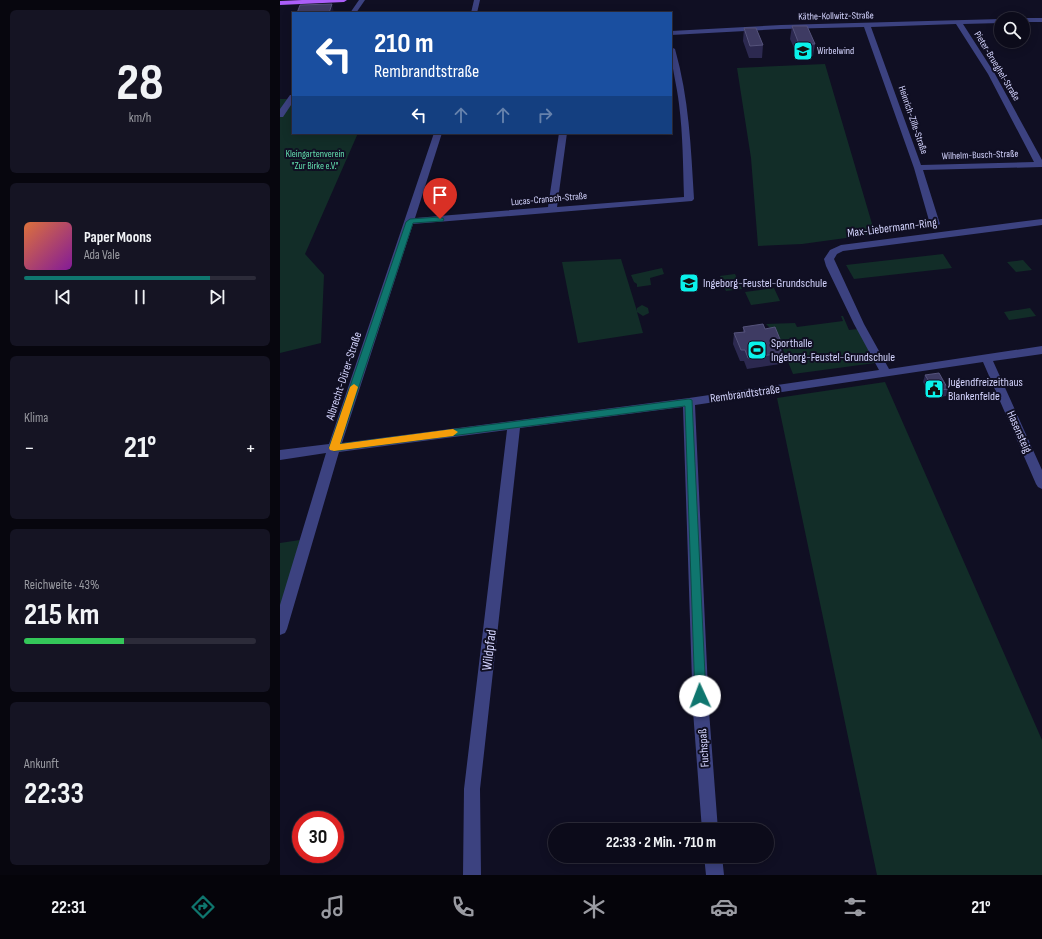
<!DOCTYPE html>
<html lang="de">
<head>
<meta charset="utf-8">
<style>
  :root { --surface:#0c0b1a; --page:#151423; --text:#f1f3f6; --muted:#9a9ba2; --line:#2c2b39; --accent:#0f766e }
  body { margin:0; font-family:"Sofia Sans Condensed",sans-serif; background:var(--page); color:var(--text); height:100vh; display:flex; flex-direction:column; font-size:15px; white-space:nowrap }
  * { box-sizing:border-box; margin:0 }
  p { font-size:13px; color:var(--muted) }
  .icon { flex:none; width:22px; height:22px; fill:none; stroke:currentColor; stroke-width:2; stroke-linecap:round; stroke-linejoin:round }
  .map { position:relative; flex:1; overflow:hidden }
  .panel { display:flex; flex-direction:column; gap:10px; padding:10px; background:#07060e; width:280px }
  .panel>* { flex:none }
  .guide { position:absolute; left:12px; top:12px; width:380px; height:122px; border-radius:0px; box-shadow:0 2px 10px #0003,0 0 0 1px var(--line); background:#1a4fa0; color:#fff; overflow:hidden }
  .buttons { position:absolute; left:714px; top:12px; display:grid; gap:8px }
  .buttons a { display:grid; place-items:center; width:36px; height:36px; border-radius:50%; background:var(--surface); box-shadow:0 2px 10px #0003,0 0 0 1px var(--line); font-size:20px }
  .speed { position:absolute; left:12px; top:811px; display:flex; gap:8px; font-size:20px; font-weight:700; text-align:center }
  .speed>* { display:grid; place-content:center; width:52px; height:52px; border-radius:50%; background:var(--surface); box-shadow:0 2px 10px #0003,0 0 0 1px var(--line); line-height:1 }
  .speed .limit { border:6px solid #d22; background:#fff; color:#111 }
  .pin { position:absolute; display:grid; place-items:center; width:34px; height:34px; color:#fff; margin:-41px -17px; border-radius:50% 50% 50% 0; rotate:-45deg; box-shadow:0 0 4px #0007 }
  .pin .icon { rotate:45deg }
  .me { position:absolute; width:44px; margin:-22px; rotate:358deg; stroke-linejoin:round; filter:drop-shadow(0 0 3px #0008) }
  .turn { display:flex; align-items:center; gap:14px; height:84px; padding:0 16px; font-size:18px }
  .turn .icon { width:52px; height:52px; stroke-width:2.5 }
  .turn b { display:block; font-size:28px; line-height:34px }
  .lanes { display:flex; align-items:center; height:38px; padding:0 16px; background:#0003; justify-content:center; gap:20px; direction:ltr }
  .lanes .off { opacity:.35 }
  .big { font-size:30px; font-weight:700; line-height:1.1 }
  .panel .tile { flex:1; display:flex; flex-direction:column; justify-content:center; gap:6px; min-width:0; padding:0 14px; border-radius:6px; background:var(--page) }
  .panel .dial { align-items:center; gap:0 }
  .dial b { font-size:52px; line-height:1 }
  .song { display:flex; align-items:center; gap:12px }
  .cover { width:48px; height:48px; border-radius:6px; background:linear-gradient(135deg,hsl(20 70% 55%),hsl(290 70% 35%)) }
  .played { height:4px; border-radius:2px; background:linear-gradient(90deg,var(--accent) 80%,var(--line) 80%) }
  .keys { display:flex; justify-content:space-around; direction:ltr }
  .heat { display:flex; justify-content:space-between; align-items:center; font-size:22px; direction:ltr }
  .charge { height:6px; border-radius:3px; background:linear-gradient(90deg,#34c759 43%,var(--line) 0) }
  .trip { position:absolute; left:268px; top:823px; width:226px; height:40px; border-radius:20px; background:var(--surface); box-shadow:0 2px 10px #0003,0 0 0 1px var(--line); font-weight:700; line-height:40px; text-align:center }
  .tabs { display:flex; height:64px; justify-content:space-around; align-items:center; background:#05040a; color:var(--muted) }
  .tabs .icon { width:28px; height:28px }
  .tabs .on { color:var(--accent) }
  .tabs b { font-size:18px; color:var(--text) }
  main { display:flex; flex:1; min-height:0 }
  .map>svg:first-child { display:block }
  .green { fill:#122d28 }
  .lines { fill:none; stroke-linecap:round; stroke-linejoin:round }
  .minor { fill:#3c4280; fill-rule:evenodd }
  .major { fill:#ab5ef9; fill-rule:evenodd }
  .wall { fill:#2c2950 }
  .shaded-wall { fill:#191736 }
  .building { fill:#3e3b63; stroke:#55537b }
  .route { fill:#0f766e; stroke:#0a4d48 }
  .slow { fill:#f59e0b }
  .labels { text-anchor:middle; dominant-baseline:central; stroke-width:4; stroke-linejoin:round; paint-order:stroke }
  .far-street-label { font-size:10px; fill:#d3d3fd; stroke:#100f23 }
  .far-poi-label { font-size:10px; fill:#d3d3fd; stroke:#100f23; text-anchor:start }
  .far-park-label { font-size:10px; fill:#61dbac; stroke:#100f23 }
  .street-label { font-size:12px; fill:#d3d3fd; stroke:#100f23 }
  .poi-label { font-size:12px; fill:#d3d3fd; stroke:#100f23; text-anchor:start }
  .near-street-label { font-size:14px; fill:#d3d3fd; stroke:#100f23 }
</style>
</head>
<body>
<main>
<section class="panel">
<div class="tile dial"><b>28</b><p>km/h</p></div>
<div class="tile">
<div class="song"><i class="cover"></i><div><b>Paper Moons</b><p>Ada Vale</p></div></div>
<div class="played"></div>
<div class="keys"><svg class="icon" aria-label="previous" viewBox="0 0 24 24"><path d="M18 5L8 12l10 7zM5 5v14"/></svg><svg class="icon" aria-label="pause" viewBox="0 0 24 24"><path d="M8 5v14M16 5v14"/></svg><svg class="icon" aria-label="next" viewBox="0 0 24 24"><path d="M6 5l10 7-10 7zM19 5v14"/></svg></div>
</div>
<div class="tile"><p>Klima</p>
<div class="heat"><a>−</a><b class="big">21°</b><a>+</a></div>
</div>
<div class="tile"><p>Reichweite · 43%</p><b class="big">215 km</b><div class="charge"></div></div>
<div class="tile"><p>Ankunft</p><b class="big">22:33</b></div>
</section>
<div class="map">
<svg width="762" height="875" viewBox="0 0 762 875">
  <rect width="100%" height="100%" fill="#100f23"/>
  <!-- green -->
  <path class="green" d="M545,64L595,234L522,244L478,246L471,158L457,68Z
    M13,97V133H78L25,254L44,275L41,343L0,353V99H12Z
    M663,254L672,268L574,279L566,265Z
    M341,259L357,311V308L362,305L368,308L369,313L363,316L357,312L363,333L298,343L282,262Z
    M743,260L752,270L736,272L727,262Z
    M382,268L384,274L370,278L371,285L357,287V284L354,282L351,275Z
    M455,274L462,289L446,291L440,276Z
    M494,288L500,301L471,305L465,292Z
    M750,308L756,316L729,320L724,312Z
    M561,316H563L569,330L578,329L595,363L513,374L497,335L486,324L515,323L517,327L563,321Z
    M605,382L762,740V875H597L497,398Z
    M20,540L0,610V543Z"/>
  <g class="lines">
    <!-- minor -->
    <path class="minor" d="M79,0H85L76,13H70Z
      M194,0H200L197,13H191Z
      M743,18H762V22H743V19H740Z
      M721,19V23L683,24L715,74L762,160V167L643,170L660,224L655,227L650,224L634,168L584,27L501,29L391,35V31L501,25ZM676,24L708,74L754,162L641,165L591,27Z
      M391,47L395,49C409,98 411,148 414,199L412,201L133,224L62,443L409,398L599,370L574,324L546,266L544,259L550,250L561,245L762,219V225L563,251L557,254L554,259L584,324L609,369L762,346V354L713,361L762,470V489L758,487L756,484L703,362L415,405L429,711L438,830H422L413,711L403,407L240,428L200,789L201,875H183L184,789L227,430L59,452L7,629L5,633L0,635V605L46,453L0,460V450L49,444L154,133H162L135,218L268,207L279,133H287L277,207L404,197C403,166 403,135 399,104C397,85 391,66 391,47Z
      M10,95H13V102L3,117H0V109Z
      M424,856H442L444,875H426Z"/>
    <!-- major -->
    <path class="major" d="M22,0H67L64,2L0,5V1Z"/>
  </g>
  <!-- wall -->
  <path class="wall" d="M512,26L535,44L533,56L518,57L510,39Z
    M464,28L483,45L482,58H469L463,41Z
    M463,327L485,329L502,344L500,364L467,369L464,361H460L453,344L454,333L463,332Z
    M645,375L668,389L666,396L652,398L643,382Z"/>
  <!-- shaded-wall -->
  <path class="shaded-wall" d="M52,4L54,13H49Z
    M502,344L501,353L498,345Z"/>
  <!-- building -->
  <path class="building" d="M52,4L49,13H17L20,5Z
    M512,26H527L535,44H519Z
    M464,28H476L483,45L470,46Z
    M483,324L485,329L495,327L502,344L498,345L502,353L468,358L465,350H461L454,333L465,332L463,327Z
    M659,373L668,389L655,391L645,375Z"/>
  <!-- route -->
  <path class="route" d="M160,217L164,219L163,221L133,223L60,444L409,399L412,400L426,696L424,700L420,701L416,700L415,696L405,406L54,451L49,448L126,222L130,219Z"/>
  <!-- slow -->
  <path class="slow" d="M74,384L78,387L60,444L173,429L178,432L173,436L54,451L50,450L49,448L70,387Z"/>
  <!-- icons -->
  <defs>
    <g id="school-square" transform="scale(1)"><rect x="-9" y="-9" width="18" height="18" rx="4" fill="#0af2eb" stroke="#100f23"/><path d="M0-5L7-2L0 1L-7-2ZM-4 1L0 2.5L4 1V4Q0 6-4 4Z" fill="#111"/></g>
    <g id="stadium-square" transform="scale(1)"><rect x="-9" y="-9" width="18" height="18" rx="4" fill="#0af2eb" stroke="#100f23"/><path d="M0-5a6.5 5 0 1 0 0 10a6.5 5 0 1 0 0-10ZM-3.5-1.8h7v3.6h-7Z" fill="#111"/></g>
    <g id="civic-square" transform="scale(1)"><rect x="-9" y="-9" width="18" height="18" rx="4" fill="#0af2eb" stroke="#100f23"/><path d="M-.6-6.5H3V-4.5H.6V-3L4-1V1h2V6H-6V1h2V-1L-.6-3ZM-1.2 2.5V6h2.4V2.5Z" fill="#111"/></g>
  </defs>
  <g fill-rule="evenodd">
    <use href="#school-square" x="523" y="51"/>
    <use href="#school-square" x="409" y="283"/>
    <use href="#stadium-square" x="477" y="350"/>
    <use href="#civic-square" x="654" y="389"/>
  </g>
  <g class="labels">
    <!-- far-street labels -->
    <g class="far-street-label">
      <text transform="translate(556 16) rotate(-1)">Käthe-Kollwitz-Straße</text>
      <text transform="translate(717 66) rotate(59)">Pieter-Brueghel-Straße</text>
      <text transform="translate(633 120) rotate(71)">Heinrich-Zille-Straße</text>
      <text transform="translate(700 155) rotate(-2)">Wilhelm-Busch-Straße</text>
      <text transform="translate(269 199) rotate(-5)">Lucas-Cranach-Straße</text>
    </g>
    <!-- far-poi labels -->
    <g class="far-poi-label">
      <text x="537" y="51">Wirbelwind</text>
    </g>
    <!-- far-park labels -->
    <g class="far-park-label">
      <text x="35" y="154">Kleingartenverein<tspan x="35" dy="12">"Zur Birke e.V."</tspan></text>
    </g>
    <!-- street labels -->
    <g class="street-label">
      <text transform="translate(612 228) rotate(-7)">Max-Liebermann-Ring</text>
      <text transform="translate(64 376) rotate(-72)">Albrecht-Dürer-Straße</text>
      <text transform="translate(465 394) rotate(-8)">Rembrandtstraße</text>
      <text transform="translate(739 432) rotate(66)">Hasensteig</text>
      <text transform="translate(424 748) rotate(-94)">Fuchspaß</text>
    </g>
    <!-- poi labels -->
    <g class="poi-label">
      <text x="423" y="283">Ingeborg-Feustel-Grundschule</text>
      <text x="491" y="343">Sporthalle<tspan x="491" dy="14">Ingeborg-Feustel-Grundschule</tspan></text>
      <text x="668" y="382">Jugendfreizeithaus<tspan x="668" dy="14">Blankenfelde</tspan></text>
    </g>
    <!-- near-street labels -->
    <g class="near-street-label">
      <text transform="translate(209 650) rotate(-83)">Wildpfad</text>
    </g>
  </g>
</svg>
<div class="buttons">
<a><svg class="icon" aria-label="search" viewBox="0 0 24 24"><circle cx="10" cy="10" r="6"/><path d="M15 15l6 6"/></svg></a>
</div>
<div class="speed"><div class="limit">30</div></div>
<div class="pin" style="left:160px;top:219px;background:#d93025"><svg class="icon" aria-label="arrive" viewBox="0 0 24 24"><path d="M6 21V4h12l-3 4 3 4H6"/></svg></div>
<svg class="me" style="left:420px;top:696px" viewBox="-20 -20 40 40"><circle r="19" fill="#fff"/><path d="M0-13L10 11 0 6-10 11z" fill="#0f766e"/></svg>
<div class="trip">22:33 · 2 Min. · 710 m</div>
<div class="guide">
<div class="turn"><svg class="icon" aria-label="left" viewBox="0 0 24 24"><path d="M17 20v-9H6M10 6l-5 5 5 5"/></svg><div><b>210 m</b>Rembrandtstraße</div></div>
<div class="lanes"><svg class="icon" aria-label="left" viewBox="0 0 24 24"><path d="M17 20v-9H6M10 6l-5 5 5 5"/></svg><svg class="icon off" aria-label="ahead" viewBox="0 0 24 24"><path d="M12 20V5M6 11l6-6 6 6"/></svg><svg class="icon off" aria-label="ahead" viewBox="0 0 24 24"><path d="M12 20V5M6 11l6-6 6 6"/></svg><svg class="icon off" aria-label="right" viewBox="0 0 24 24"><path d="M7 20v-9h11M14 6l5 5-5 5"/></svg></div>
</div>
</div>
</main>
<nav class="tabs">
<b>22:31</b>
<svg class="icon on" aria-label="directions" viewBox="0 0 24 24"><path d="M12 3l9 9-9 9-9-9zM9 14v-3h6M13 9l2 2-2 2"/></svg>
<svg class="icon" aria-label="music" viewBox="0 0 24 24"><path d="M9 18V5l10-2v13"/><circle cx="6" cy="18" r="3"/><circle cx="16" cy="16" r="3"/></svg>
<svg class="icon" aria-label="phone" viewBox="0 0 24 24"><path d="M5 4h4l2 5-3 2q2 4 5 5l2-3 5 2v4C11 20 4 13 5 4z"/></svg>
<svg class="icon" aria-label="climate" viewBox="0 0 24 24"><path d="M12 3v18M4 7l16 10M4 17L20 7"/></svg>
<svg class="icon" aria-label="car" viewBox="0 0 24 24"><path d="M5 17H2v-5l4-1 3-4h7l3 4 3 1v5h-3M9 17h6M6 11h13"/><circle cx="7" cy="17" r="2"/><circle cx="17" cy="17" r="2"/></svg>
<svg class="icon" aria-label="filters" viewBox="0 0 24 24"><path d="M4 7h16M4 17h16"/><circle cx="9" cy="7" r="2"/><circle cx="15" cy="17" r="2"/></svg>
<b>21°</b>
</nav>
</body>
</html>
